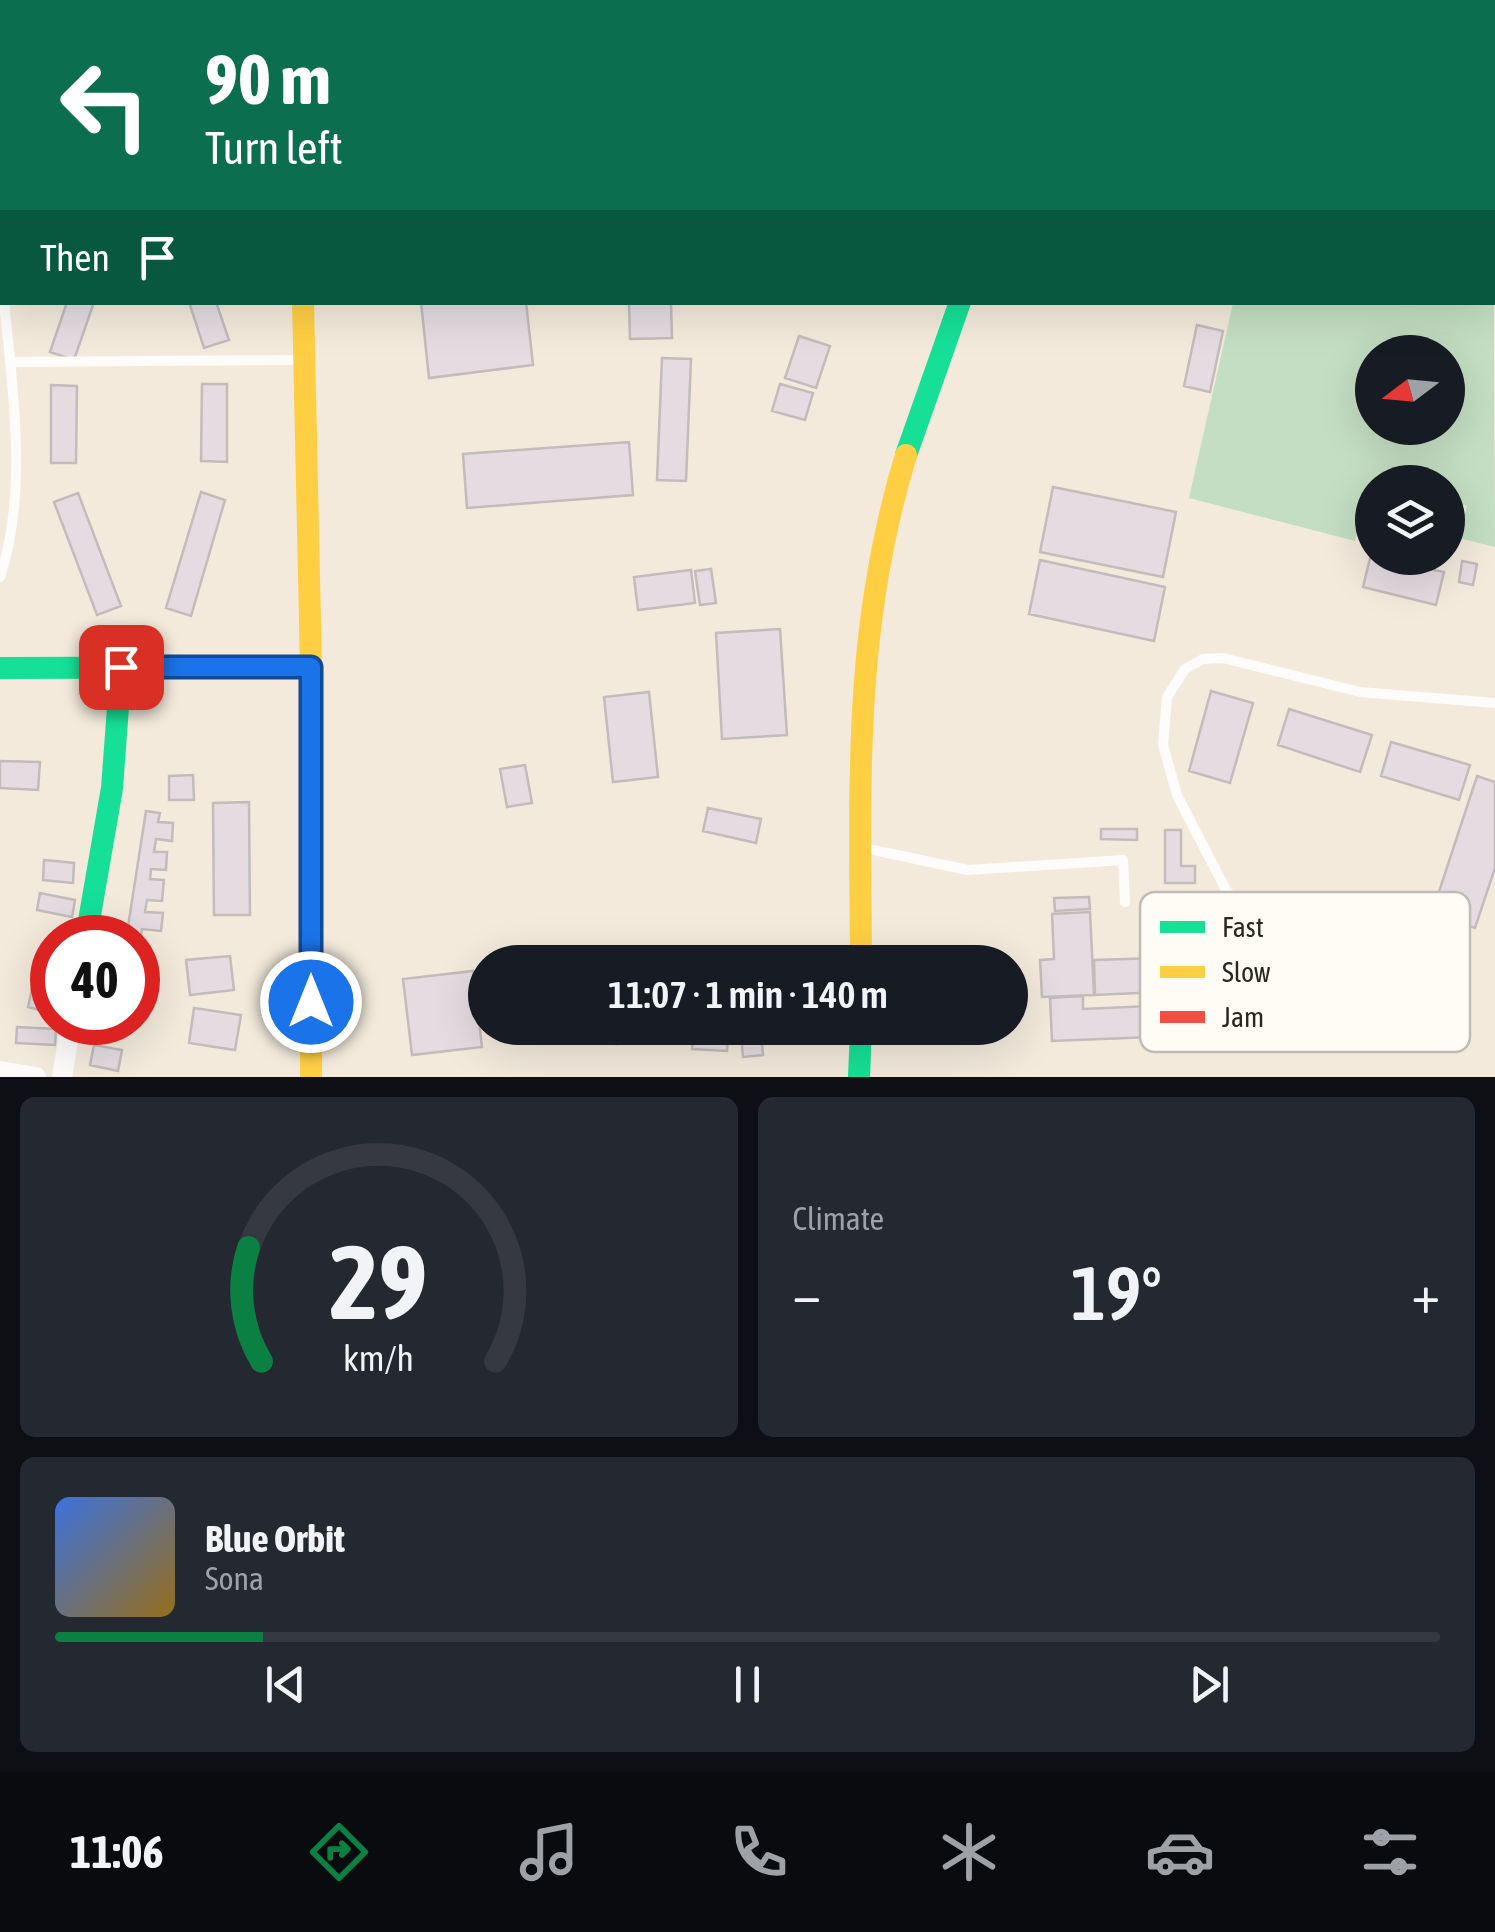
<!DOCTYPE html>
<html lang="en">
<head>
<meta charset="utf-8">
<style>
  :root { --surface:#171b24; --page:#242831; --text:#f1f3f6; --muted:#9ea1a6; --line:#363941; --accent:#0b8043 }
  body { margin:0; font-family:"Asap Condensed",sans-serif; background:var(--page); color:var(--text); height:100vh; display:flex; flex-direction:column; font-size:38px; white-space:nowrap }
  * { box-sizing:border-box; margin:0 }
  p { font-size:32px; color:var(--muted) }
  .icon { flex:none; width:55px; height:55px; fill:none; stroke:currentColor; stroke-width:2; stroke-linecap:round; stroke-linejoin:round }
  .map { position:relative; height:1077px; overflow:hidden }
  .drawer { display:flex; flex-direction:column; gap:20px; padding:20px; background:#0d0f14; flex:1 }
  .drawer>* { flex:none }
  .hud { position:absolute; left:0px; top:0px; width:1495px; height:305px; box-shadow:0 10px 40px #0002; background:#0b6e4f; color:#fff; overflow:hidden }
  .needle { width:65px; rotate:254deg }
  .tools { position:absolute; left:1355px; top:335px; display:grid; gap:20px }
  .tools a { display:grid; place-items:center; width:110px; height:110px; border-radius:50%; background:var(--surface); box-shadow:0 10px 40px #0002; font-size:50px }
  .speed { position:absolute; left:30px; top:915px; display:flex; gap:20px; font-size:50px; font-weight:700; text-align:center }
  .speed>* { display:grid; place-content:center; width:130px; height:130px; border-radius:50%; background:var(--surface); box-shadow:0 10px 40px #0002; line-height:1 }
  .speed .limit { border:15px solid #d22; background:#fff; color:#111 }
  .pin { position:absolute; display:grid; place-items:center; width:85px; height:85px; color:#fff; margin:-42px; border-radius:20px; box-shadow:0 5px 15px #0006 }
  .me { position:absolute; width:110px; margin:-55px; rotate:0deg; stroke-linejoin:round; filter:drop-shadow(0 0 8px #0008) }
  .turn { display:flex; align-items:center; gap:35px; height:210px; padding:0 40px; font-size:45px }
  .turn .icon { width:130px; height:130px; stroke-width:2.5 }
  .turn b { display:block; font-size:70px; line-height:85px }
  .then { display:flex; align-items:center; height:95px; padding:0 40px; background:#0003; gap:20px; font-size:38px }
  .big { font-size:75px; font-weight:600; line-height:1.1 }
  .drawer .tile { flex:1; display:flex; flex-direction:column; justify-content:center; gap:15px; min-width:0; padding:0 35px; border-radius:15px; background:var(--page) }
  .drawer .dial { align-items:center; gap:0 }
  .dial svg { height:260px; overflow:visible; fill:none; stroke:var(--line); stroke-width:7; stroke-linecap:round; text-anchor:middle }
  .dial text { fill:var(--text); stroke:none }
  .song { display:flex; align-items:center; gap:30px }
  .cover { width:120px; height:120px; border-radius:15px; background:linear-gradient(135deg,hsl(220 70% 55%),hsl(40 70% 35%)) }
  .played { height:10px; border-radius:5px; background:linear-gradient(90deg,var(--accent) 15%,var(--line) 15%) }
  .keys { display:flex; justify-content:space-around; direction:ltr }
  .heat { display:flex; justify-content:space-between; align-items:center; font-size:55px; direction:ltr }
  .drawer .tiles { flex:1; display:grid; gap:20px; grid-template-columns:1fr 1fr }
  .tile:last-child { grid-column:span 2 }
  .trip { position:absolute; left:468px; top:945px; width:560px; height:100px; border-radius:50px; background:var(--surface); box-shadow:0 10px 40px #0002; font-weight:600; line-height:100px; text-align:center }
  .tab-bar { display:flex; height:160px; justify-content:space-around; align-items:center; background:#090b0e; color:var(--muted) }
  .tab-bar .icon { width:70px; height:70px }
  .tab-bar .active { color:var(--accent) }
  .tab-bar b { font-size:45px; color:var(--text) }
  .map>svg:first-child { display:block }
  .green { fill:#c3dec2; fill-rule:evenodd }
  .building { fill:#e4dce1; stroke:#c2bcbb; stroke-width:2.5 }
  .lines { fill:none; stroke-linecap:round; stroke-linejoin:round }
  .lane { stroke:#fdfcfa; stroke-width:10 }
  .street { stroke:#fdfcfa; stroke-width:20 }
  .fast { stroke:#16e098; stroke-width:22 }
  .slow { stroke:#ffcf43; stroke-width:22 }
  .jam { stroke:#f24e42; stroke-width:22 }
  .route-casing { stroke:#114b97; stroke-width:25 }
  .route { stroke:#1a73e8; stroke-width:18 }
  .key { fill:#fffcf6; stroke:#c0bcb5; stroke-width:2.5 }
  .key-label { font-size:28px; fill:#2c271d }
</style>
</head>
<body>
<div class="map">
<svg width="1495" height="1077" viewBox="0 0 1495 1077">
  <rect width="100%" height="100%" fill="#f3eadc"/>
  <!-- green -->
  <path class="green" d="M1493,160L1495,547L1459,538L1467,506L1448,500V482H1372V526L1360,523L1355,541L1189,498L1233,303L1492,302ZM1372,352H1448V428H1372Z"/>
  <!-- building -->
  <path class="building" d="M67,302H94L74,360L50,352Z
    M189,302H216L229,340L204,348Z
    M421,302H526L533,365L429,378Z
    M629,302H671L672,338L630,339Z
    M1197,325L1223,331L1210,392L1184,386Z
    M799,336L830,346L816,388L785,378Z
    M662,358L691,359L686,481L657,480Z
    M202,384H227V462L201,461Z
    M780,384L813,393L805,420L772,411Z
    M51,385L77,386L76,463H51Z
    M629,442L633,495L467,508L463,454Z
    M1053,487L1176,512L1163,577L1040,552Z
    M201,492L225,500L191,616L166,608Z
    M78,493L121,606L97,615L54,502Z
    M1371,554L1372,558L1444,572L1436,605L1363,587Z
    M1040,560L1165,587L1154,641L1029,614Z
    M1462,561L1477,564L1473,585L1459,582Z
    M711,569L716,603L700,605L695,571Z
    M691,570L695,603L638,610L634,577Z
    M780,629L787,735L722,739L716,633Z
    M1211,691L1253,703L1230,783L1189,771Z
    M649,692L658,777L613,782L604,697Z
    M1289,709L1372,735L1360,772L1278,745Z
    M1391,742L1470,765L1459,800L1381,776Z
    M0,761L40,762L38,790L0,788Z
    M525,765L532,803L507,807L500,769Z
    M193,775L194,800H169V776Z
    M1477,776L1495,782V868L1475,928L1432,913Z
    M249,802L250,915H214L213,803Z
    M708,808L761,819L756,843L703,831Z
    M146,811L160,813L158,822L173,823L172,841L156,839L154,852H167L166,870L151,869L150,879L164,880L162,901L147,900L145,912L163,913L161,931L142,929L141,935L127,933Z
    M1101,829H1137V840L1101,839Z
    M1165,830H1181V866H1195V883H1165Z
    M44,860L74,863L73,883L43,880Z
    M40,893L75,900L72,917L37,910Z
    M1089,897L1090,909L1055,911L1054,898Z
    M1090,912L1094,995L1042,997L1040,960L1054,959L1052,914Z
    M42,944L52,946L51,1013L28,1007Z
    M150,947L153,965L138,968V949Z
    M230,956L234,990L190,995L186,960Z
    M1159,958L1160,992L1095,995L1094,960Z
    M473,971L482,1047L412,1055L403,979Z
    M1083,996V1009L1150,1006L1151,1037L1052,1041L1050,998Z
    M194,1008L241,1015L235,1050L189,1043Z
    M17,1027L56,1029L55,1045L16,1043Z
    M563,1028H619L616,1044L562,1035Z
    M693,1028H729L727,1051L692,1049Z
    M761,1032L763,1055L743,1057L741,1034Z
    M94,1045L122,1050L118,1071L90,1065Z"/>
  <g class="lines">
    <!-- lane -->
    <path class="lane" d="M0,2H52
      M1492,6L1495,10
      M0,171H2
      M0,268L2,292
      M10,362L299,360
      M0,577C28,493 13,390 4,302
      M864,848L968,870L1123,860L1125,902
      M1377,1044L1284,957L1226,890L1177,795L1163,745L1167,697L1185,669L1203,659L1223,658L1360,692L1495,703"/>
    <!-- street -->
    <path class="street" d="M0,1071L36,1077
      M62,1077L71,1022"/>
    <!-- fast -->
    <path class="fast" d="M906,455L960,302
      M0,668L311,667
      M86,938L112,788L121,667
      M859,1077L861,1028"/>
    <!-- slow -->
    <path class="slow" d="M296,0V2
      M303,302L311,667V1077
      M861,962C860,784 853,629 906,455"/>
    <!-- jam -->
    <path class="jam" d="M1093,2L1094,0"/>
  </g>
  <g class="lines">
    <!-- route casing -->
    <g class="route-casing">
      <path id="route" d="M121,667H311V1002"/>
    </g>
    <!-- route -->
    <use href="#route" class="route"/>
  </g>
  <!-- legend -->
  <rect x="1140" y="892" width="330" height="160" rx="15" class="key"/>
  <rect x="1160" y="921" width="45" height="12" fill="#16e098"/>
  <rect x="1160" y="966" width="45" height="12" fill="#ffcf43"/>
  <rect x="1160" y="1011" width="45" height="12" fill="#f24e42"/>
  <g class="key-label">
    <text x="1222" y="937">Fast</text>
    <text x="1222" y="982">Slow</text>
    <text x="1222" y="1027">Jam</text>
  </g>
</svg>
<div class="tools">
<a><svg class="needle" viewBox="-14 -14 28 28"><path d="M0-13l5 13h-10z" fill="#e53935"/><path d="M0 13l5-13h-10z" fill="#9ea1a6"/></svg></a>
<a><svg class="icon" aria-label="layers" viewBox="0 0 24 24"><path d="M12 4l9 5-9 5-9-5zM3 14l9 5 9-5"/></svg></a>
</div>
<div class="speed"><div class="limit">40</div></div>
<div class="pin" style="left:121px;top:667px;background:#d93025"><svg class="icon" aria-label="arrive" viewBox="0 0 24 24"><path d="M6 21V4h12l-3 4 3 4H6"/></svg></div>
<svg class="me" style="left:311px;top:1002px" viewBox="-20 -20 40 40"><circle r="17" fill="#1a73e8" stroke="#fff" stroke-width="3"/><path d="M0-11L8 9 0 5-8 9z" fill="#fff"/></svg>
<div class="trip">11:07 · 1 min · 140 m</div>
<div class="hud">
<div class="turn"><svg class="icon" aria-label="left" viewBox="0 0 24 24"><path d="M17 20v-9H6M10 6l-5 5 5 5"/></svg><div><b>90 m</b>Turn left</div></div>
<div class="then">Then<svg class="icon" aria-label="arrive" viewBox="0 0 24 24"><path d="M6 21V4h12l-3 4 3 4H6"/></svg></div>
</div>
</div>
<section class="drawer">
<div class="tiles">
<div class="tile dial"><svg viewBox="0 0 100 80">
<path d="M14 69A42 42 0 1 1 86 69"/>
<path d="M14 69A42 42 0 0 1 10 34" stroke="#0b8043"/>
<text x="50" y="56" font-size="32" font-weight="700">29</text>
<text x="50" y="72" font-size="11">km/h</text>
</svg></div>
<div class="tile"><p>Climate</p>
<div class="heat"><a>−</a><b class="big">19°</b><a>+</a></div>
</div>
<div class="tile">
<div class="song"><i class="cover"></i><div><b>Blue Orbit</b><p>Sona</p></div></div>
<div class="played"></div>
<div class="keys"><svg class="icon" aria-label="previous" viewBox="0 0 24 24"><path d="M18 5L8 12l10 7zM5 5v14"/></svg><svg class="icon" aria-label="pause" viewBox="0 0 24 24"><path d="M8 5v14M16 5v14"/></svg><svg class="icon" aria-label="next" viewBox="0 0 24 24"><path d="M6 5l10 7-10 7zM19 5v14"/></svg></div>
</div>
</div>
</section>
<nav class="tab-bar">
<b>11:06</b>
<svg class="icon active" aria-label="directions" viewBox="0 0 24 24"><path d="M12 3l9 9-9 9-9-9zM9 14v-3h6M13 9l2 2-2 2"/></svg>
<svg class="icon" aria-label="music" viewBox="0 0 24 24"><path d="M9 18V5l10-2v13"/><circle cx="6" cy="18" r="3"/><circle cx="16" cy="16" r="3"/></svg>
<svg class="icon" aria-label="phone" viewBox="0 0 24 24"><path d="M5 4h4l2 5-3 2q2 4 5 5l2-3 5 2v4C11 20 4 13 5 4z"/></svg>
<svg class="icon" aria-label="climate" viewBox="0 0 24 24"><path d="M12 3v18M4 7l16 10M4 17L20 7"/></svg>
<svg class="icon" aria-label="car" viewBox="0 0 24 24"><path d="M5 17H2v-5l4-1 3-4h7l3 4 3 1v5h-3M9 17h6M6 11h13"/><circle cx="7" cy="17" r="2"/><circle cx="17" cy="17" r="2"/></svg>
<svg class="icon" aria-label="filters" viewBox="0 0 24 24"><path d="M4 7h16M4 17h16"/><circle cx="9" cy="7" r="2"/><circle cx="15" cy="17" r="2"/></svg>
</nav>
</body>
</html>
